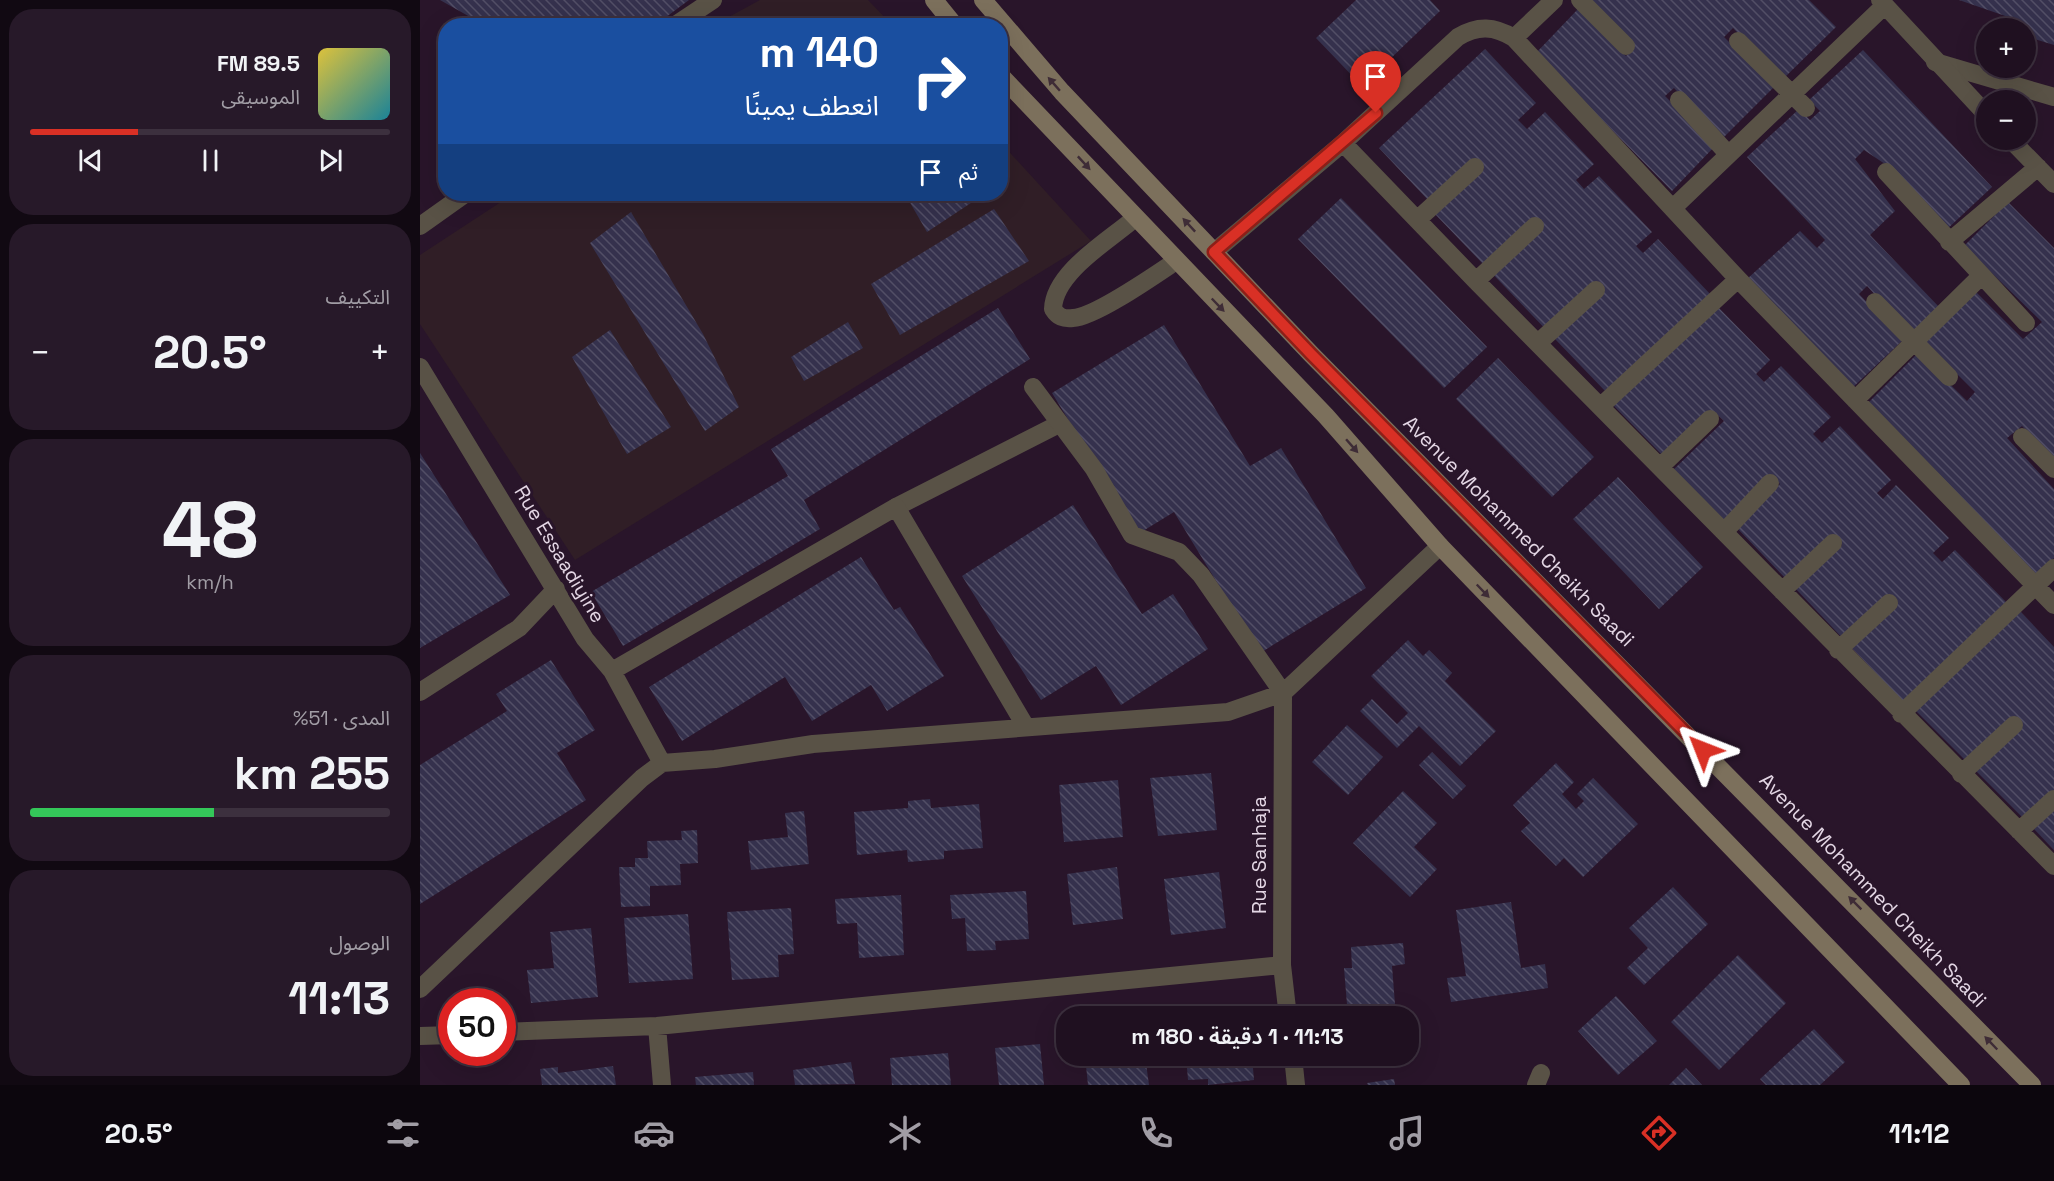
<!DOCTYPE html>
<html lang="ar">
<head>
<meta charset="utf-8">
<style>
  :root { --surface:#1f1020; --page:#271929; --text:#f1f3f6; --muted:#a19da5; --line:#3c303e; --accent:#d93025 }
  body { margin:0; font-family:"Space Grotesk","Noto Sans Arabic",sans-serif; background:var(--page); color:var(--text); direction:rtl; height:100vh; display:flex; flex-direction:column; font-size:22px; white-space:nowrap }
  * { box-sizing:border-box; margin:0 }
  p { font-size:20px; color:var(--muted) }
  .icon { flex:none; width:33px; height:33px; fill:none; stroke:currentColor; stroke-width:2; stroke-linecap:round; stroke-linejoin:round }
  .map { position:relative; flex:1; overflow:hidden; direction:ltr }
  .panel { display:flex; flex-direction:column; gap:9px; padding:9px; background:#110912; width:420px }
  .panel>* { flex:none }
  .hud { position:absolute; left:18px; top:18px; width:570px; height:183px; border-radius:24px; box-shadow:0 6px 24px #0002,0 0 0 2px var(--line); direction:rtl; background:#1a4fa0; color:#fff; overflow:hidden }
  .buttons { position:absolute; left:1556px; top:18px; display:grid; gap:12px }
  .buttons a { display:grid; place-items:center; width:60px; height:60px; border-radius:50%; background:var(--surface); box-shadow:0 6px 24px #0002,0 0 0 2px var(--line); font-size:30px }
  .speed { position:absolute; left:18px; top:988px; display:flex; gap:12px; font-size:30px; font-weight:700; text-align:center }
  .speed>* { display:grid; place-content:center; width:78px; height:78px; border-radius:50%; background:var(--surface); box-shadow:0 6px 24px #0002,0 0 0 2px var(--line); line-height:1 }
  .speed .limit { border:9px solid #d22; background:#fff; color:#111 }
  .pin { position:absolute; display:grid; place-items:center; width:51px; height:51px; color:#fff; margin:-62px -26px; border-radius:50% 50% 50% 0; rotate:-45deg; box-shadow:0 0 6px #0007 }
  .pin .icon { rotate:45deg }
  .me { position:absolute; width:66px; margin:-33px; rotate:315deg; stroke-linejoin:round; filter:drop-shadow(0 0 4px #0008) }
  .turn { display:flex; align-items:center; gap:21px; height:126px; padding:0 30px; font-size:27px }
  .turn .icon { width:78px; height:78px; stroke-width:2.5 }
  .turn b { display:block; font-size:42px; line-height:51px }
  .then { display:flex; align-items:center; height:57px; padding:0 30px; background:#0003; gap:12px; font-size:22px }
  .big { font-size:45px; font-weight:600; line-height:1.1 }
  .panel .tile { flex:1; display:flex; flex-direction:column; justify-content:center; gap:9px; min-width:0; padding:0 21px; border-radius:24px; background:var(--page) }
  .panel .dial { align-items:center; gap:0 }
  .dial b { font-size:78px; line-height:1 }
  .song { display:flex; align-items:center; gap:18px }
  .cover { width:72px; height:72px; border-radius:9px; background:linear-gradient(135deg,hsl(50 70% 55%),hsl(190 70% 35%)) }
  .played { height:6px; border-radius:3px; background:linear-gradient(90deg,var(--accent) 30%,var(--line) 30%) }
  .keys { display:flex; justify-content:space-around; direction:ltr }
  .heat { display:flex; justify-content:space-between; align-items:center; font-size:33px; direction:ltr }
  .charge { height:9px; border-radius:4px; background:linear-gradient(90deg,#34c759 51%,var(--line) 0) }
  .trip { position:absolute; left:636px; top:1006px; width:363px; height:60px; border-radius:24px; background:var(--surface); box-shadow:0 6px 24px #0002,0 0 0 2px var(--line); font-weight:600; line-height:60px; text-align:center; direction:rtl }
  .dock { display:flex; height:96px; justify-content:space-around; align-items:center; background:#0c060d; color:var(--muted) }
  .dock .icon { width:42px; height:42px }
  .dock .selected { color:var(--accent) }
  .dock b { font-size:27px; color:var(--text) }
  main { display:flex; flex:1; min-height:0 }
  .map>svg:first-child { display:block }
  .education { fill:#301e26 }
  .building { fill:url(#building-back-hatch) }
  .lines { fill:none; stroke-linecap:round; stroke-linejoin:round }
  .lane { stroke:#595246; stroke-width:18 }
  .street { stroke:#595246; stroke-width:18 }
  .secondary { stroke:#7c705c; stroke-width:18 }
  .oneway { fill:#3e2c36 }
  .route-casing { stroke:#8d1f18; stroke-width:15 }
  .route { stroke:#d93025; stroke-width:10 }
  .labels { text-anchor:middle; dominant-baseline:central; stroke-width:6; stroke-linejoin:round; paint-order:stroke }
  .street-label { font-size:20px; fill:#e4d7e5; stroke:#29152a }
</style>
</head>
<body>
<main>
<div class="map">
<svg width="1634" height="1085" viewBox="0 0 1634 1085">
  <defs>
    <pattern id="building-back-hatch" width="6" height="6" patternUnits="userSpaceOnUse" patternTransform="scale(1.5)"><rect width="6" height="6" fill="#35314d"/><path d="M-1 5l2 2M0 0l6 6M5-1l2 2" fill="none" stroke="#524e66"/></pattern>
  </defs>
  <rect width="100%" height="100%" fill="#29152a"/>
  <!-- education -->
  <path class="education" d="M340,0H448L472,25H294Z
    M581,143L671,241L155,560L0,324V255L93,194H580Z"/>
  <!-- building -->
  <path class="building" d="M20,0H269L234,26H66Z
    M936,0H1010L1020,11L942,86L896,38Z
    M1167,0H1389L1416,27L1363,79L1313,28L1304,37L1354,87L1303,138L1254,88L1245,96L1295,146L1252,191L1116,53L1158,9L1206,56L1214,48Z
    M1539,0H1634V45L1605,36V28H1591L1594,19Z
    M1065,49L1116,103L1098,120L1107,129L1125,112L1174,164L1156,180L1164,189L1179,176L1232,232L1216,246L1223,253L1238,239L1291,295L1186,392L1015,214L1064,169L1055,159L1009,201L959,148Z
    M1443,50L1572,187L1524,232L1465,164L1444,150L1435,159L1475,211L1450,235L1520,308L1492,334L1447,286L1439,294L1483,340L1430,390L1327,279L1380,231L1397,248L1405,240L1327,157L1379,109L1390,120L1400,111L1389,100Z
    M485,194H549L554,201L507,232Z
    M921,198L1067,347L1024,388L878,239Z
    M1588,202L1634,248V460L1602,426L1587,438L1634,489V558L1614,578L1444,407L1498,353L1547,401L1555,392L1505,342L1556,292L1603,339L1622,322L1544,246Z
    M574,209L609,261L480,335L451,284Z
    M211,212L283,334L319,407L285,431L170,243Z
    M1296,305L1350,360L1336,374L1344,382L1361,366L1411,417L1393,434L1402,443L1420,426L1471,480L1457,493L1463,499L1476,485L1529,538L1513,553L1522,562L1535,550L1586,602L1483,702L1376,589L1422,545L1413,535L1367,580L1316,527L1360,484L1351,475L1303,521L1253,470L1304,421L1295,412L1246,459L1192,404Z
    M578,308L610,359L384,500L400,529L203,646L171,592L368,476L351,449Z
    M428,322L443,348L384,381L371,357Z
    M744,325L830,466L861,448L946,588L840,653L754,512L718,534L632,393Z
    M190,330L251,427L207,454L152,357Z
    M1078,358L1174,457L1132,497L1036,399Z
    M0,453L90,595L0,648Z
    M1198,477L1283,567L1239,609L1153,519Z
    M653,505L722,614L753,594L788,649L701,705L676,666L621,700L542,576Z
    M441,557L474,610L480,607L524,676L467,711L451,685L392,721L365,677L262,741L229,687Z
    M1599,610L1634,647V792L1605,820L1495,710Z
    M988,640L1003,656L1009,650L1032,673L1025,681L1076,731L1040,766L999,726L977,748L940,711L952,699L977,724L988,713L951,676Z
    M131,660L175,730L137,753L166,800L0,904V765L87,711L76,694Z
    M927,725L963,757L928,795L892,762Z
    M1012,752L1046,786L1033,799L999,765Z
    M1136,763L1154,782L1142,794L1156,809L1164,801L1157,794L1173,778L1218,824L1163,877L1144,858L1136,866L1101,831L1110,823L1093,805Z
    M791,773L797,830L738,836L730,778Z
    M698,780L703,837L644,842L639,785Z
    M983,791L1017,823L994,847L1017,869L990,897L933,843Z
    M510,799L511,808L559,804L563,848L524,851V859L488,862L487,850L437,855L434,812L488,808V801Z
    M1634,810V850L1614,829Z
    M384,811L389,864L331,870L328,841L368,837L365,813Z
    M277,830L278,863L260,864L261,885L230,886V906L201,907L199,867H215V858H228L227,841L262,840L261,831Z
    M697,867L703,919L653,925L647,874Z
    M799,872L806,928L751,935L744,879Z
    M1253,887L1288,924L1224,985L1207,968L1228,948L1209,928Z
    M606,891L609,939L575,941L576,950L547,951L545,918L532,919L530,895Z
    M481,895L484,955L439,958L437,923L417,924L415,899Z
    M1091,902L1101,968L1125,964L1128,988L1031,1002L1027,978L1046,976L1036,910Z
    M371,908L374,954L358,955L359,977L312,980L307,912Z
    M268,914L273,979L209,983L204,918Z
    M171,928L178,997L111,1003L107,970L134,968L130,932Z
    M983,943L985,964L972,966L976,1017H928L924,968H932L931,947Z
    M1318,955L1366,1003L1299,1070L1251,1022Z
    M1196,996L1237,1041L1198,1075L1158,1031Z
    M1394,1029L1425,1062L1400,1085H1346L1340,1079Z
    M620,1044L624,1085H579L575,1048Z
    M528,1053L531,1085H472L470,1058Z
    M665,1056H725L729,1085H668Z
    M766,1056H832L834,1080L788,1085V1079L768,1080Z
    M431,1062L435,1084L375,1085L373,1070Z
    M193,1066L196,1085H122L120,1069L138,1067V1073Z
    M1266,1068L1282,1085H1249Z
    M333,1072L334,1085H276L275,1077Z
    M974,1079L975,1085H948L947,1083Z"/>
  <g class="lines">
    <!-- lane -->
    <path class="lane" d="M1515,62L1634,97
      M715,218C690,240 634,272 633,309C638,317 643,319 653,318C675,317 735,275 756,261
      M476,507L639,424
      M1116,1085L1121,1073"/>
    <!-- street -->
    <path class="street" d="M1160,0L1206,46
      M1460,0L1566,114
      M254,26L293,0
      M1094,38L1134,0
      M1318,41L1386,108
      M1259,100L1308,154
      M1591,140L1634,184
      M923,143L1056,281L1634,866
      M1466,172L1606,323
      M1253,208L1464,6
      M997,220L1055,167
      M0,226L45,194
      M1529,242L1618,167
      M794,252L923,143L1038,37C1058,25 1074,26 1094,38L1318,279L1634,605
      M1056,281L1115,226
      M1455,302L1529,377
      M1118,343L1176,290
      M0,367L165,639L192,671L242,763
      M613,387L674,469L712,535L759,552L781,575L863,693L862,965L868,1017
      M1435,400L1561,276
      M1181,406L1318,279
      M1602,437L1634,469
      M1240,467L1290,419
      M1304,532L1350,483
      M1362,591L1413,543
      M1418,650L1469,603
      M192,671L476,507L606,727
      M0,692L99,628L136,589
      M1481,714L1634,568
      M1541,774L1594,725
      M1599,831L1634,799
      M0,989L222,778L242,763L295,759L393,744L808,712L863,693L1020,546
      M237,1026L242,1085
      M82,1032L237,1026L862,965
      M0,1036L32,1035
      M873,1056L876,1085"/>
    <!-- secondary -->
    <path class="secondary" d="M514,0L535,26
      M563,0L642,92L891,354L1612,1085
      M580,75L906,416L1020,546L1541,1085"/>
  </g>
  <!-- one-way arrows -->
  <defs><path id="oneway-solid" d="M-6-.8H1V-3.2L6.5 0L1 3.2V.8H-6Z" transform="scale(1.5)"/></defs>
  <g class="oneway">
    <use href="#oneway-solid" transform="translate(634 84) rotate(-131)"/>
    <use href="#oneway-solid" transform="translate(664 163) rotate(47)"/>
    <use href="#oneway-solid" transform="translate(769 225) rotate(-133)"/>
    <use href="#oneway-solid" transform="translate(798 305) rotate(46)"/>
    <use href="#oneway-solid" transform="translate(932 446) rotate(49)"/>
    <use href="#oneway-solid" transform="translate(1063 591) rotate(46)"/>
    <use href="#oneway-solid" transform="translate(1435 903) rotate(-135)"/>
    <use href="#oneway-solid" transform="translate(1571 1043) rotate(-134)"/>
  </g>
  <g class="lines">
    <!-- route casing -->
    <g class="route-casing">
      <path id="route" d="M956,113L794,252L891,354L1283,750"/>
    </g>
    <!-- route -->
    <use href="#route" class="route"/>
  </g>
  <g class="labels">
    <!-- street labels -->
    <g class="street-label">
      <text transform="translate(1099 531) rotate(45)">Avenue Mohammed Cheikh Saadi</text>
      <text transform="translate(140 554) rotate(59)">Rue Essaadiyine</text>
      <text transform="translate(839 855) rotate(-90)">Rue Sanhaja</text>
      <text transform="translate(1453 890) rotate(46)">Avenue Mohammed Cheikh Saadi</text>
    </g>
  </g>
</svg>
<div class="buttons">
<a>+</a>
<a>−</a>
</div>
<div class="speed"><div class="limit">50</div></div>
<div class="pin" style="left:956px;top:113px;background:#d93025"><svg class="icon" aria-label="arrive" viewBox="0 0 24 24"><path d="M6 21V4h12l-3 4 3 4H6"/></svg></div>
<svg class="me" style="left:1283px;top:750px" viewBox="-20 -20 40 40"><path d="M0-17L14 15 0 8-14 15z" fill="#d93025" stroke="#fff" stroke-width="4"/></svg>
<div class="trip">11:13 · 1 دقيقة · 180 m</div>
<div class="hud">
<div class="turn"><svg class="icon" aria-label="right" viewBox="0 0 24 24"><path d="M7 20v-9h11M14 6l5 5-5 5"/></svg><div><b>140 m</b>انعطف يمينًا</div></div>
<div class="then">ثم<svg class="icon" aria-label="arrive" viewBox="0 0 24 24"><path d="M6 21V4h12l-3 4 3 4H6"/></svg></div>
</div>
</div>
<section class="panel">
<div class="tile">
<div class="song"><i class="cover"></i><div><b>89.5 FM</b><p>الموسيقى</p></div></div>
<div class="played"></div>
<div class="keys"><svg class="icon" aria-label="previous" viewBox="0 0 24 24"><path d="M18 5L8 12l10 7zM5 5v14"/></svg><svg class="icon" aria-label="pause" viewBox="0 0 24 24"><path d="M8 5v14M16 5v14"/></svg><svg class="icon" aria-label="next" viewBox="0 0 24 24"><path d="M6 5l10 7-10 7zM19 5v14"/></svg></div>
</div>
<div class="tile"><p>التكييف</p>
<div class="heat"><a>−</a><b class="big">20.5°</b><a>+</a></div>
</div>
<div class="tile dial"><b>48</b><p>km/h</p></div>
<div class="tile"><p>المدى · 51%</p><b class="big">255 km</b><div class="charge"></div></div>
<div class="tile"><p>الوصول</p><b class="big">11:13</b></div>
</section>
</main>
<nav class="dock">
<b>11:12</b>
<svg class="icon selected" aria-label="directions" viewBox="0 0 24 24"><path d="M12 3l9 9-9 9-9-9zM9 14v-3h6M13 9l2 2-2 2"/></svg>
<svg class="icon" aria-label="music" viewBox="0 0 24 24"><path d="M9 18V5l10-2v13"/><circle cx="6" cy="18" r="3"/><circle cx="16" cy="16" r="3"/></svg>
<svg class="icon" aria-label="phone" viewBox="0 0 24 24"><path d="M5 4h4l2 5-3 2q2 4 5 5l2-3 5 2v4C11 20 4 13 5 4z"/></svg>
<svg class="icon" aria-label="climate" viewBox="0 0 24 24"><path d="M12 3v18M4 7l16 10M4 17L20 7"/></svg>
<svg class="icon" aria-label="car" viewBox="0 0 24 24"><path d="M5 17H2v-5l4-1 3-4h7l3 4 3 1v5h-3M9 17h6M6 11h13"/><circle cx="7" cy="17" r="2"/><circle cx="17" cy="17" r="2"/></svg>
<svg class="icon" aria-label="filters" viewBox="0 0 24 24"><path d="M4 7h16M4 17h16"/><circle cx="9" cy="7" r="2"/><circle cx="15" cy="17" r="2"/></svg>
<b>20.5°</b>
</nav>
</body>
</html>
